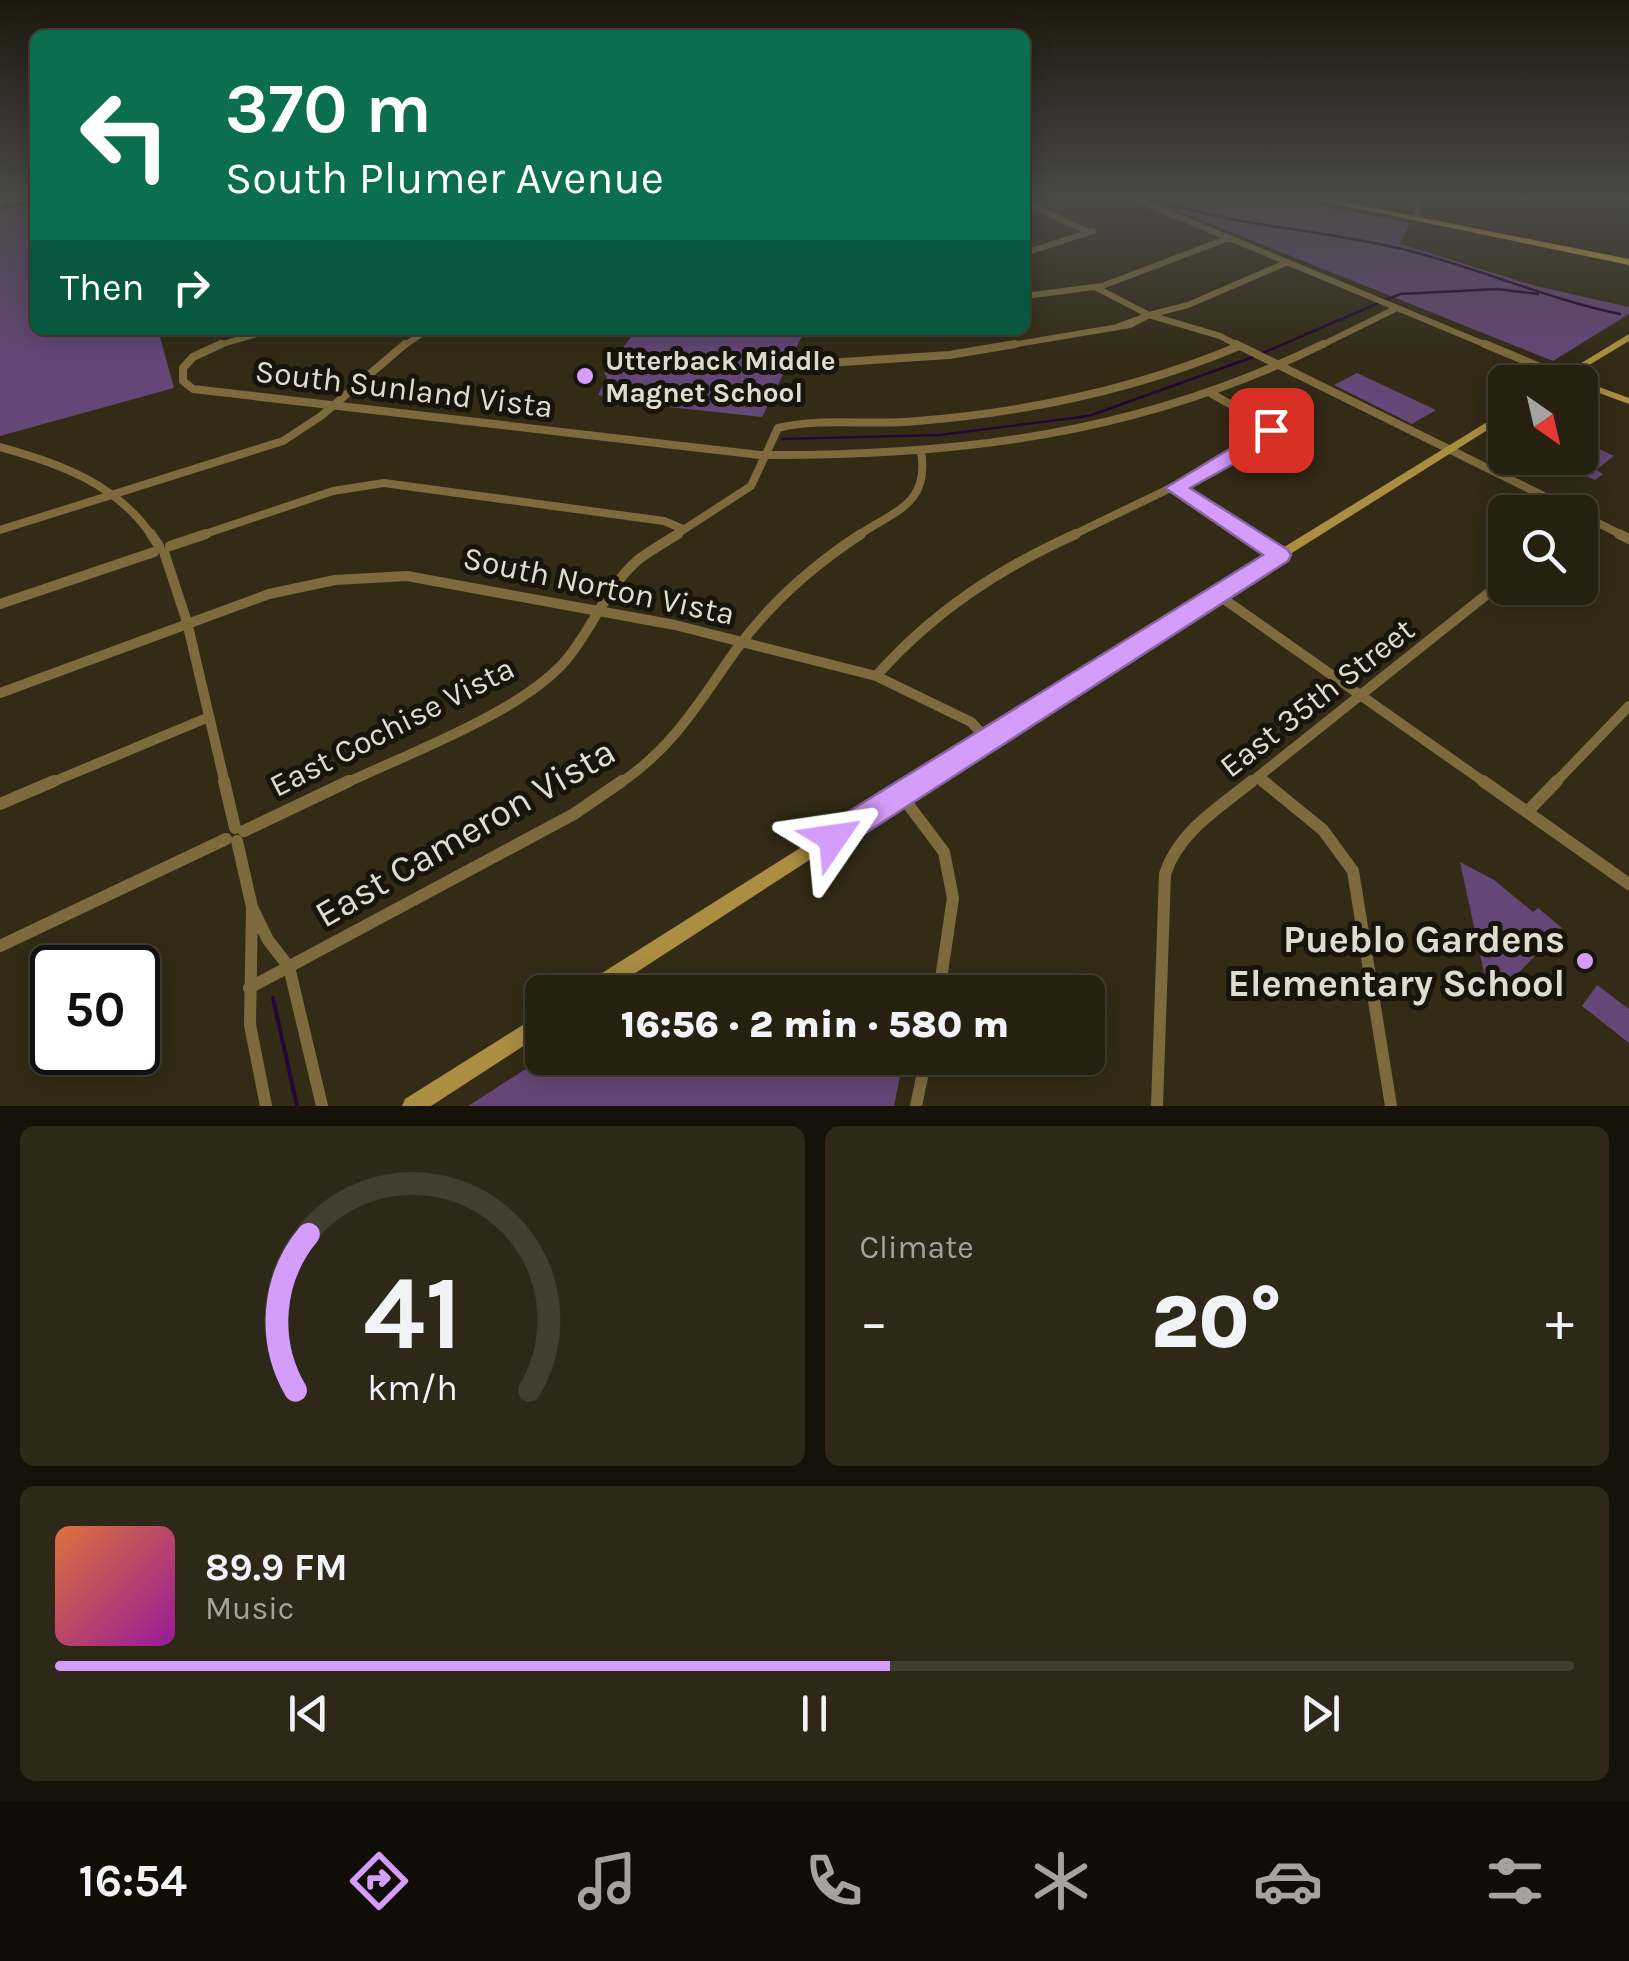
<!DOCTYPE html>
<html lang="en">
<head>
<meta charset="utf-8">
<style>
  :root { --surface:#262010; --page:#2e2819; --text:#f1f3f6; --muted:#a4a39f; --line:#423e30; --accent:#d49cfb }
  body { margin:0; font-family:Karla,sans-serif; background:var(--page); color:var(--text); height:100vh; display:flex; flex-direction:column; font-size:38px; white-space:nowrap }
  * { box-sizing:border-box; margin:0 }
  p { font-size:32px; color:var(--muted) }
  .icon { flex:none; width:55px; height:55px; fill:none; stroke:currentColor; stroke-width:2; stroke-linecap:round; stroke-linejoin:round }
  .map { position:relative; height:1106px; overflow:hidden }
  .panel { display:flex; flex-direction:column; gap:20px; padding:20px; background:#151209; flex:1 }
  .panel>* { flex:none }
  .hud { position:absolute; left:30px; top:30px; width:1000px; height:305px; border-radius:15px; box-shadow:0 5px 25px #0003,0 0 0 2px var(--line); background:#0b6e4f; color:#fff; overflow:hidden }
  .needle { width:65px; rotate:146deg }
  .fabs { position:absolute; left:1488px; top:365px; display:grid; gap:20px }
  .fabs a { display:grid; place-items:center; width:110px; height:110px; border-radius:15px; background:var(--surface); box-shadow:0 5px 25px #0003,0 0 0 2px var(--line); font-size:50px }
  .speed { position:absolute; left:30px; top:945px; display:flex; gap:20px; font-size:50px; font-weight:700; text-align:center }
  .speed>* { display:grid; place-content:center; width:130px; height:130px; border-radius:50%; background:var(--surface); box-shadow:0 5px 25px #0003,0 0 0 2px var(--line); line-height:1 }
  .speed .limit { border:5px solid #111; border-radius:15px; background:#fff; color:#111 }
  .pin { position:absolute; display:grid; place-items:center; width:85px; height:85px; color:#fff; margin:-42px; border-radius:20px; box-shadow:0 5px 15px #0006 }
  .me { position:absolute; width:110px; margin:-55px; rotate:58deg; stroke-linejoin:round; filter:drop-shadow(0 0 8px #0008) }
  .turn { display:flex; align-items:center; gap:35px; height:210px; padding:0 30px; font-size:45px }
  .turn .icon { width:130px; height:130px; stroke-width:2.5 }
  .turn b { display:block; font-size:70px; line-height:85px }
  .then { display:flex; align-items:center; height:95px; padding:0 30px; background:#0003; gap:20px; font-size:38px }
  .big { font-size:75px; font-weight:800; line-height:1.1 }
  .panel .card { flex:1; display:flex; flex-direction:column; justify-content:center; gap:15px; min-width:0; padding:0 35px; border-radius:15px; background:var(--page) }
  .panel .dial { align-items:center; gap:0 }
  .dial svg { height:260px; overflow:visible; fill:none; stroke:var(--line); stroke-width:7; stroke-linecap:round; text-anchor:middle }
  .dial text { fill:var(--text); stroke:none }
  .song { display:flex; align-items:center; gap:30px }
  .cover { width:120px; height:120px; border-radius:15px; background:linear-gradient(135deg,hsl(20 70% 55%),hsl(300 70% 35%)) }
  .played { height:10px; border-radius:5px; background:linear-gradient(90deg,var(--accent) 55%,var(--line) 55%) }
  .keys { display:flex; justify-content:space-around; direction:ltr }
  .heat { display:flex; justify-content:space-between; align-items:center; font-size:55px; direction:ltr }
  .panel .tiles { flex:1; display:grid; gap:20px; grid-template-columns:1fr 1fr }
  .card:last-child { grid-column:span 2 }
  .trip { position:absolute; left:525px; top:975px; width:580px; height:100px; border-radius:15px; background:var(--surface); box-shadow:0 5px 25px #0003,0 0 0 2px var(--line); font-weight:800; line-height:100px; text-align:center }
  .tabs { display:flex; height:160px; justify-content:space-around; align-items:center; background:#0f0d06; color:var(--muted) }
  .tabs .icon { width:70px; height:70px }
  .tabs .selected { color:var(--accent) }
  .tabs b { font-size:45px; color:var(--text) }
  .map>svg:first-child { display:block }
  .green { fill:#644777 }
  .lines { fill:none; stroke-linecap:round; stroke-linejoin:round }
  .stream-far1 { stroke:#250736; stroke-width:2.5 }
  .stream { stroke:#250736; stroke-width:4 }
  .street-far3 { stroke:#7d6b3e; stroke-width:6 }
  .street-far2 { stroke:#7d6b3e; stroke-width:8 }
  .street-far1 { stroke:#7d6b3e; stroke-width:10 }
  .street { stroke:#7d6b3e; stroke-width:12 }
  .secondary { fill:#ab8e42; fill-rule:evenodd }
  .primary { fill:#cea943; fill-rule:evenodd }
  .route { fill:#d49cfb; stroke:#8a65a3; stroke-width:2.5 }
  .poi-dot { fill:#d49cfb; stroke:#17140b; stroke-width:4 }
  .labels { text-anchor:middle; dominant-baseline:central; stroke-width:10; stroke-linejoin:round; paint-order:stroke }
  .far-poi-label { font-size:28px; font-weight:bold; fill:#e1dcd0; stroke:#17140b; text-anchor:start }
  .street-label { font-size:32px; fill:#e1dcd0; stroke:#17140b }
  .near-street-label { font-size:38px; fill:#e1dcd0; stroke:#17140b }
  .near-poi-label { font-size:38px; font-weight:bold; fill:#e1dcd0; stroke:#17140b; text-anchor:end }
</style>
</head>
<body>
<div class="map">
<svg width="1629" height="1106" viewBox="0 0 1629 1106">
  <rect width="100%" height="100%" fill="#332b16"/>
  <!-- green -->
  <path class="green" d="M0,200H35V330H188L160,337L174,388L0,436Z
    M1205,200H1293L1410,223L1400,244L1536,286L1629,307V314L1553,361L1176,210Z
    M636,330H805L762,417L631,403L598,395L607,377L604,374Z
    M1357,373L1436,410L1412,424L1334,385Z
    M1581,441L1614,456L1596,470L1603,474L1595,480L1550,459L1580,458Z
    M1460,862L1494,880L1533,912L1538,908L1562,928L1502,990L1484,973Z
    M1597,985L1629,1009V1043L1582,1006Z
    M543,1058H859L901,1072L894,1106H468Z"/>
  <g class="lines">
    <!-- stream-far1 -->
    <path class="stream-far1" d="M1158,200C1239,228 1324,229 1406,250C1479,268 1547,299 1620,314
      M0,209L33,200
      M1263,353L1400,294L1497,289L1538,294
      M782,439L940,435L1089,416L1253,357"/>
    <!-- stream -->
    <path class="stream" d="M273,998L297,1106"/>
    <!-- street-far3 -->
    <path class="street-far3" d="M1138,200L1491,347
      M1025,202L1086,231
      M1417,215L1418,200
      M1025,253L1093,231
      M1095,287L1149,315L1220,336L1241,347
      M1025,296L1102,286L1229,238
      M1149,315L1188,305L1288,262
      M213,347L270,330
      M402,347L427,330
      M1000,347L1130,325L1149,315L1119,326
      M1318,347L1397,308"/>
    <!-- street-far2 -->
    <path class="street-far2" d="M221,344L193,357L183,368V381L193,389L760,455C962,456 1140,434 1323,344
      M1236,344L1576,512
      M1485,344L1564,377
      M827,363L949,355L1015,344
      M0,447C59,463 117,484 152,536
      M1175,488L1251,536
      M1580,514L1624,536
      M0,530L283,441L321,416L405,344
      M199,536L333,491L384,483L664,521L683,529
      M674,536L751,486L778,428C823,417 870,426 917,421C1028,412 1135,390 1239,346
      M857,536C896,510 930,504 921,451
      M1071,536L1235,457L1270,434L1262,422L1212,394"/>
    <!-- street-far1 -->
    <path class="street-far1" d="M151,534L159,546
      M1247,534L1280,555
      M1619,534L1629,539
      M170,546L206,534
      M164,552L187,622L225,784
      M1218,595L1487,784
      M0,604L154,552
      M876,676C933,612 998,569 1076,534
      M0,693L269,594L335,580L407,576L675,625L876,676L971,722L986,738
      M1258,777L1266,784
      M48,784L209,717
      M344,784C407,754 522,712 566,660C593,628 607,586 639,559C651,550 665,542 678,534
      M619,784C675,746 698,703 736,650C770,603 812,566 861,534
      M1249,784L1505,580
      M1554,784L1629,706"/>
    <!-- street -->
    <path class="street" d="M224,781L235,828
      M1263,781L1323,830L1353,871L1391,1106
      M1483,781L1629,884
      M901,795L944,852L953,898L939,992
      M0,804L54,781
      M1528,811L1557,781
      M244,831L349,781
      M237,841L252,907L268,940L289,967L322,1106
      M252,909L250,1025L266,1106
      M0,946L226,839
      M249,988L574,814L622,781
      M916,1106L926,1058
      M1157,1106L1165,874C1179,831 1219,808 1252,781"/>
    <!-- secondary -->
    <path class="secondary" d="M1629,334V341L1561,382H1550Z
      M1580,380L1629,398V404L1580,386V382H1575Z
      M1505,411V419L1002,735L606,992H581L583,985L992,727Z
      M542,1013V1034L431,1106H402L405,1099Z"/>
    <!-- primary -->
    <path class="primary" d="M1316,200H1334L1629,259V265Z"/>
  </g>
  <!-- sky -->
  <linearGradient id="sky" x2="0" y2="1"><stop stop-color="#1c180c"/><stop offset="0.56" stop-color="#4a4a47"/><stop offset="1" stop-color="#4a4a47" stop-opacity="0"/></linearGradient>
  <rect width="1629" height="355" fill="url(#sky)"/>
  <!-- route -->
  <path class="route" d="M1271,424L1280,430L1275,441L1190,488L1288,550L1291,555L1288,561L844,847L833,852L822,847L818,838L822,828L1263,555L1165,488Z"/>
  <!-- markers -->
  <g class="poi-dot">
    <circle cx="585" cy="376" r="10"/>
    <circle cx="1585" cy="961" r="10"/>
  </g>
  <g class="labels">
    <!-- far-poi labels -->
    <g class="far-poi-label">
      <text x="605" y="360">Utterback Middle<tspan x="605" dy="32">Magnet School</tspan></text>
    </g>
    <!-- street labels -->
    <g class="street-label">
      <text transform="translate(404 389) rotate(7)">South Sunland Vista</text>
      <text transform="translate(599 586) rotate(12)">South Norton Vista</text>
      <text transform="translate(1317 698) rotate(-38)">East 35th Street</text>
      <text transform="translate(392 727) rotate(-27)">East Cochise Vista</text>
    </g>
    <!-- near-street labels -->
    <g class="near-street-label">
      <text transform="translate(465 833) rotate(-30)">East Cameron Vista</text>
    </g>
    <!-- near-poi labels -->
    <g class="near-poi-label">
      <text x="1565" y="939">Pueblo Gardens<tspan x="1565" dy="44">Elementary School</tspan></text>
    </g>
  </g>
</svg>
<div class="fabs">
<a><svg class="needle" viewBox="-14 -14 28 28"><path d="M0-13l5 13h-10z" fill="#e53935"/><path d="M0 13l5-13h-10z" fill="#a4a39f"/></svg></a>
<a><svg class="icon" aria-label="search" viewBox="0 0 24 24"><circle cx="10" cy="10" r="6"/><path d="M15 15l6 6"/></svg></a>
</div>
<div class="speed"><div class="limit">50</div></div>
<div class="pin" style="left:1271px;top:430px;background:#d93025"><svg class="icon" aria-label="arrive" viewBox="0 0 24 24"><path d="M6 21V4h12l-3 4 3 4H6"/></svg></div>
<svg class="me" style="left:833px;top:838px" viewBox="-20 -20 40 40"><path d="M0-17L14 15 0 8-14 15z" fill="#d49cfb" stroke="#fff" stroke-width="4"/></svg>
<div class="trip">16:56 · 2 min · 580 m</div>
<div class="hud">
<div class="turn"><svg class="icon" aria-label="left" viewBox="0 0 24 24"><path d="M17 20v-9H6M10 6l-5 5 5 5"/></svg><div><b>370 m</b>South Plumer Avenue</div></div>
<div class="then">Then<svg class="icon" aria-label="right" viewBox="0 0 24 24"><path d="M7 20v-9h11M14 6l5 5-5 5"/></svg></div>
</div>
</div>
<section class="panel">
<div class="tiles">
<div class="card dial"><svg viewBox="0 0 100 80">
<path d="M14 69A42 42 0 1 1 86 69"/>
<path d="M14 69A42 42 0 0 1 18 21" stroke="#d49cfb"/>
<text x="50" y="56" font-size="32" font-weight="700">41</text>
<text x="50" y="72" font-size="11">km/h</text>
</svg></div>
<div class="card"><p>Climate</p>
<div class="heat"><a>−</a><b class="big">20°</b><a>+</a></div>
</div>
<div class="card">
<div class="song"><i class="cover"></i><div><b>89.9 FM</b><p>Music</p></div></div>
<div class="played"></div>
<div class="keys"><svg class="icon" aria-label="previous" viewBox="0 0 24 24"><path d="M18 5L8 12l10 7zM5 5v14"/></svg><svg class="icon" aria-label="pause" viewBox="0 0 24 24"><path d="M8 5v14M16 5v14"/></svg><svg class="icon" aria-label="next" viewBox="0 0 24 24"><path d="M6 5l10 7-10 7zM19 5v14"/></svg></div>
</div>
</div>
</section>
<nav class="tabs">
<b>16:54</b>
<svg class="icon selected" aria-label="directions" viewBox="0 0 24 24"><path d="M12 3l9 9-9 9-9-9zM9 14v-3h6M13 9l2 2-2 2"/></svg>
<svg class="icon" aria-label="music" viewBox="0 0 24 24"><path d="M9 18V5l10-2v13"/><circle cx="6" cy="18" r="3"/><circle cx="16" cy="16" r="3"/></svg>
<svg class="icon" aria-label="phone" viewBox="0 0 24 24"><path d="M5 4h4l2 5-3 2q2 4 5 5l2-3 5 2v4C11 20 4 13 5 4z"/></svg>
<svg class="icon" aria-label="climate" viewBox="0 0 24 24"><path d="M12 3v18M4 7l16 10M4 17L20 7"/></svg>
<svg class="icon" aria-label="car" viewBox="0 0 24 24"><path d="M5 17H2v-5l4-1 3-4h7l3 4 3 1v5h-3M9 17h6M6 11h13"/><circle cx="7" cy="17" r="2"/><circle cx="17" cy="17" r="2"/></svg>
<svg class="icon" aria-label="filters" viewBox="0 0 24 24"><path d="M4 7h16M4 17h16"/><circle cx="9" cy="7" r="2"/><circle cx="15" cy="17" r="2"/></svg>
</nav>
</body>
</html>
